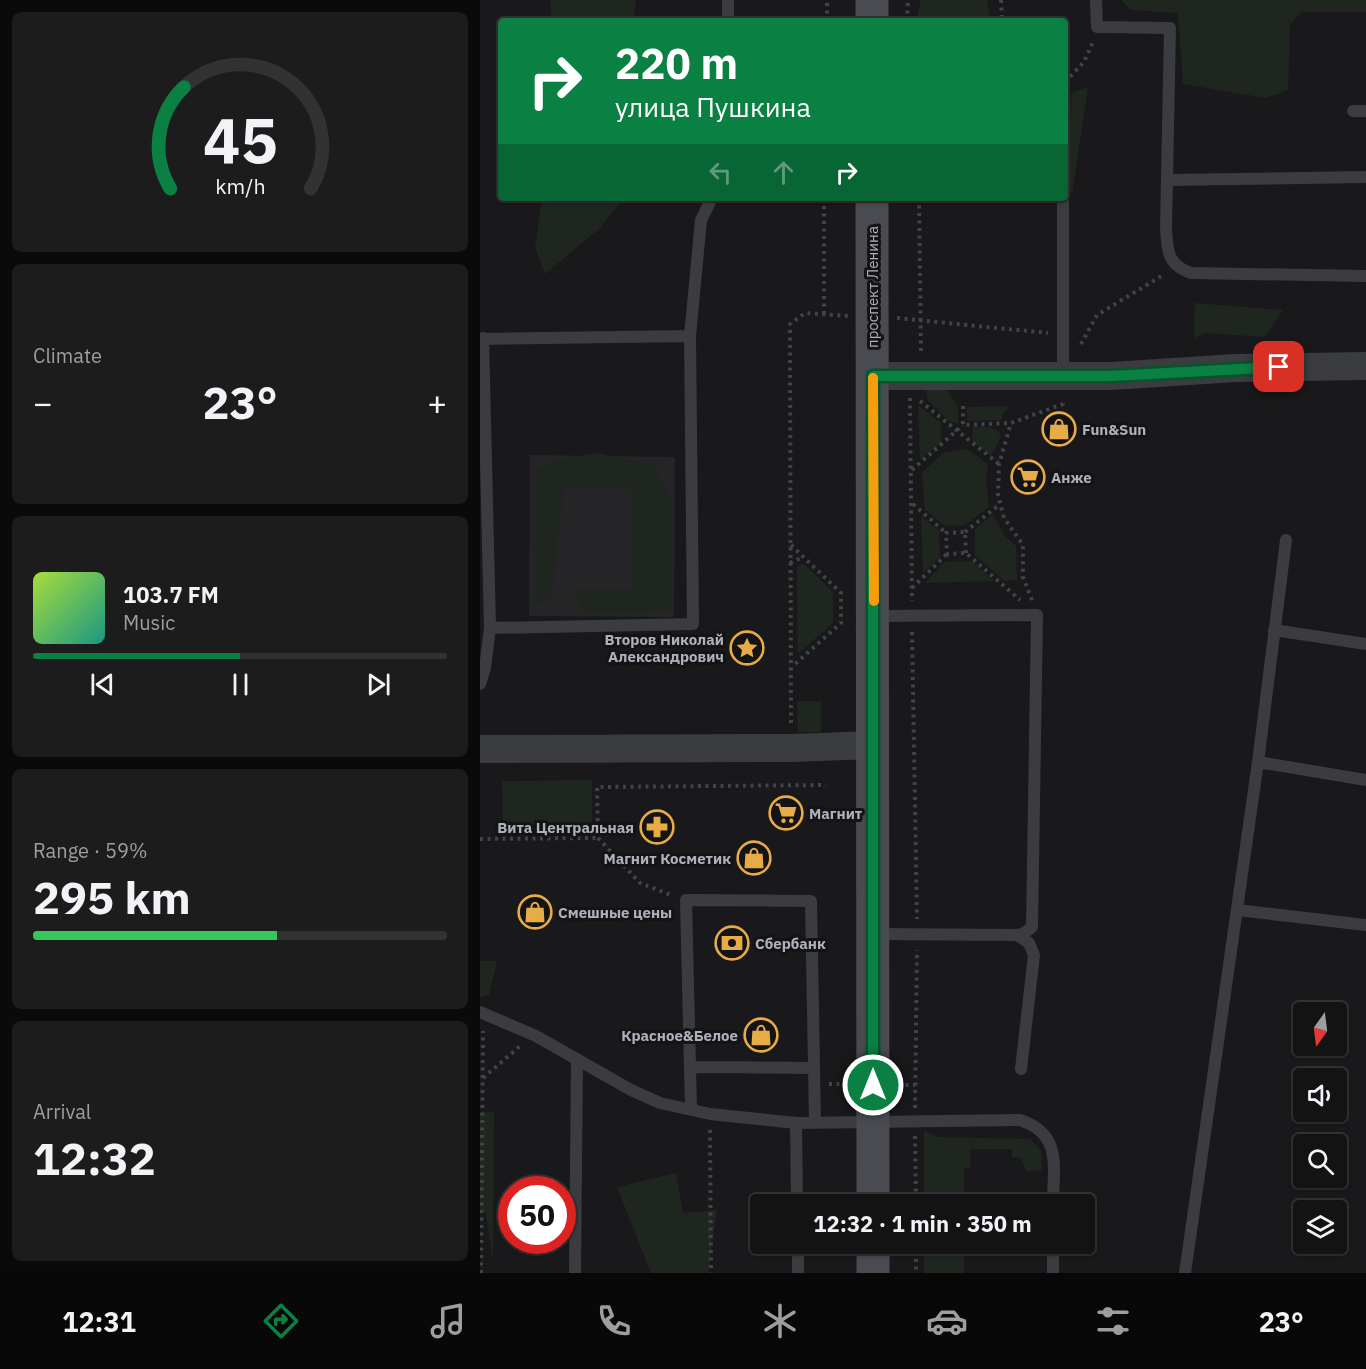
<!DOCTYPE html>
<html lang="en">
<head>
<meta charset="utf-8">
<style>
  :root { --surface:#131314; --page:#1c1c1d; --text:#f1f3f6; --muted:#9d9ea0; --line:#323234; --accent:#0b8043 }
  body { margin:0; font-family:"IBM Plex Sans",sans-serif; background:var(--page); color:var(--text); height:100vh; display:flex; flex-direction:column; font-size:22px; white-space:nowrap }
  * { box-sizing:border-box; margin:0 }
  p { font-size:20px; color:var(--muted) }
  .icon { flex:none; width:33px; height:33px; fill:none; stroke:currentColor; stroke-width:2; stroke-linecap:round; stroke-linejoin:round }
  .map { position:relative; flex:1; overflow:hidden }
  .details { display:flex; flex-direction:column; gap:12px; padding:12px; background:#0a0a0b; width:480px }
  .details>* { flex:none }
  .top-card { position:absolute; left:18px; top:18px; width:570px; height:183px; border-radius:6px; box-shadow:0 2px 4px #0004,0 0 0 2px var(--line); background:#0b8043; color:#fff; overflow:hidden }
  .needle { width:39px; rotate:194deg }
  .buttons { position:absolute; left:813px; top:1002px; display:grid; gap:12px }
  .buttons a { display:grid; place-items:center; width:54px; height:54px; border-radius:6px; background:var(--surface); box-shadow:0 2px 4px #0004,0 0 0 2px var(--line); font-size:30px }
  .speed { position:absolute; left:18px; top:1176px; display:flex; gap:12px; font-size:30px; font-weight:700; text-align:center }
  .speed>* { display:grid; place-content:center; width:78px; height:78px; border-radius:50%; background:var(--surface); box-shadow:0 2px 4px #0004,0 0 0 2px var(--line); line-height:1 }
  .speed .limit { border:9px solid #d22; background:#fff; color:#111 }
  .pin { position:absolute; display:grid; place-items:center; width:51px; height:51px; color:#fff; margin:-26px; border-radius:12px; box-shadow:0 3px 9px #0006 }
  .me { position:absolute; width:66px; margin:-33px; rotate:0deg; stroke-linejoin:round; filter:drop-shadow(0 0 4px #0008) }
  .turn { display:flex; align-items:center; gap:21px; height:126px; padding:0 18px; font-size:27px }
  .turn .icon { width:78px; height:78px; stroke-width:2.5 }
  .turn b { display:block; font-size:42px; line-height:51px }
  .lanes { display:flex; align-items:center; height:57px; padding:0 18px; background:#0003; justify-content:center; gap:30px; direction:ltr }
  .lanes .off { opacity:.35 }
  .big { font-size:45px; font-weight:700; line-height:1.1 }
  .details .card { flex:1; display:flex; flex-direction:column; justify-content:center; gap:9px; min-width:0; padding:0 21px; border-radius:9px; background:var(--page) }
  .details .dial { align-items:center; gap:0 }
  .dial svg { height:156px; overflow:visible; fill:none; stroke:var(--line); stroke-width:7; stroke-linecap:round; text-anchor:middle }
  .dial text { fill:var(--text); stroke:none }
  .song { display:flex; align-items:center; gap:18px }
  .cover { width:72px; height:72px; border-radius:9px; background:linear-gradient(135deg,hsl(80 70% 55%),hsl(170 70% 35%)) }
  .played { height:6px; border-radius:3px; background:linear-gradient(90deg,var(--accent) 50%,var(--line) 50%) }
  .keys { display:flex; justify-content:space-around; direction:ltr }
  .heat { display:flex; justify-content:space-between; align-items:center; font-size:33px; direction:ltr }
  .charge { height:9px; border-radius:4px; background:linear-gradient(90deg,#34c759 59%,var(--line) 0) }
  .trip { position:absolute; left:270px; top:1194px; width:345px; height:60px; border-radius:6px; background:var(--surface); box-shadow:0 2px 4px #0004,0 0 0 2px var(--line); font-weight:700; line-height:60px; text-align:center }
  .tab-bar { display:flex; height:96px; justify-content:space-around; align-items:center; background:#080808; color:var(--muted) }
  .tab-bar .icon { width:42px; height:42px }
  .tab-bar .on { color:var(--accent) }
  .tab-bar b { font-size:27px; color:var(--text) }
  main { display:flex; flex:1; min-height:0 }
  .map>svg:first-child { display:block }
  .built { fill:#252528 }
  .green { fill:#1f2620 }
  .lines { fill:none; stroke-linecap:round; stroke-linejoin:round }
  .path { stroke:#414347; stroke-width:4; stroke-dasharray:3 4.5; stroke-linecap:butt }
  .service { stroke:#3b3c40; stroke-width:12 }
  .tertiary { stroke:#3b3c40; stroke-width:28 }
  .secondary { stroke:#494b50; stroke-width:33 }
  .route-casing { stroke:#07532c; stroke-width:15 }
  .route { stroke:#0b8043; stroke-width:10 }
  .slow { stroke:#f59e0b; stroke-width:10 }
  .labels { text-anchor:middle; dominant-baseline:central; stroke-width:6; stroke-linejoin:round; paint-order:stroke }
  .street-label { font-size:15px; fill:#adb1ba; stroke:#141416 }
  .poi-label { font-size:15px; font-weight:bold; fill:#adb1ba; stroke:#141416; text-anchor:start }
</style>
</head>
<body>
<main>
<section class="details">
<div class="card dial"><svg viewBox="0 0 100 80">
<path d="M14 69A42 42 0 1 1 86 69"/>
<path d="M14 69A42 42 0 0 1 21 17" stroke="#0b8043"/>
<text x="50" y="56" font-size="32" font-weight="700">45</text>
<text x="50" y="72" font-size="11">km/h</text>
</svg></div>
<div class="card"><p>Climate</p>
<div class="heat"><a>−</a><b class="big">23°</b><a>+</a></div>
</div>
<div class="card">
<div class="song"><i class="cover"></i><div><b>103.7 FM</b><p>Music</p></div></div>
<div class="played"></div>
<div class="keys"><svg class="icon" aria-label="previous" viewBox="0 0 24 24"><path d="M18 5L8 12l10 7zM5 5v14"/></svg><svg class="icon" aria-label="pause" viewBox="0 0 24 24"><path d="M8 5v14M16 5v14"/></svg><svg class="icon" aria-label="next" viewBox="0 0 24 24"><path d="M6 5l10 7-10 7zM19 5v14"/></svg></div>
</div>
<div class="card"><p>Range · 59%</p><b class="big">295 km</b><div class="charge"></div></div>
<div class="card"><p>Arrival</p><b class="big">12:32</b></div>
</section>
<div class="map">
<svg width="886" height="1273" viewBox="0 0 886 1273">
  <rect width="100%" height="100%" fill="#19191b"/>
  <!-- built -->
  <path class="built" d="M50,455L195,457L194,617L49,616Z"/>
  <!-- green -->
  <path class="green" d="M70,0H156L153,21H72Z
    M441,0H507L510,18L506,21H436Z
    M642,0H886V12H821L810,25L808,90L786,98L703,84L698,13L650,10Z
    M608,87L592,194L588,188L591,93Z
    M62,198H140V203L119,229L65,274L55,247Z
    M715,303L803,310L785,337L726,333L714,338Z
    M446,389L467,390L478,407V423L470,422L448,401Z
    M438,405L461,423V443L440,460Z
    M530,406L524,412L521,420L487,421V407Z
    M493,427C504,427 517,424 521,437L511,456L492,441Z
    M487,449L508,464L506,479L509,507L485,525L465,526L445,510L442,473L463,453Z
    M119,453L173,465L191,500V610L103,613L92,590H153L154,489L84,486L71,600L54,603L57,469L76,460Z
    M513,514L524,535L536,546L537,580L524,581L495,555V529Z
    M441,516L459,531L460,557L443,573Z
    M492,561L514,581L445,583L464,562Z
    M323,563L353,592V623L318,654L317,567Z
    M317,701H341V732H318Z
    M112,780V832L23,833L22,781Z
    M0,961H17L9,995L0,997Z
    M14,1112L13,1262L6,1213L0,1209V1113Z
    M444,1131L458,1137L550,1139L561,1150L562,1170L546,1171L540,1157H532V1149H491L490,1168H484V1204H444Z
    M196,1173L203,1213L237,1210L228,1273H171L137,1187Z
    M444,1244H491V1253L484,1254V1273H444Z"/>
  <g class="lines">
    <!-- path -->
    <path class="path" d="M521,0L522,21
      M347,21V0
      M427,21L428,0
      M585,82L604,62L613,42
      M439,198L441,351
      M344,314V198
      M417,318L568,333
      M601,344L617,315L685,274
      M430,398L432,601
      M440,401L519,464
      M483,406V425L531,423
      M432,470L483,425
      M433,504L466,533
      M485,532L519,505
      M311,545L361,593V623L313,666
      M486,553L485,532L466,533L467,554L486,553L540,600
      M310,563L323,557
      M432,588L467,554
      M552,600L543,577V545L524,518L518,496L519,464L531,423L583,404V400
      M432,632L437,919
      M311,723L310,324L325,313L368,316
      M118,838L160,883L191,895
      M0,839L118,838L117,787L346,785
      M3,1078L40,1046
      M349,1084H368
      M418,1085H435
      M435,1108L437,950
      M230,1130L231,1273
      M435,1136L436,1204
      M436,1244V1273
      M1,1273L3,1031"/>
    <!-- service -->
    <path class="service" d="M616,0L617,27L690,28L686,227C687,250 687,265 711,273L886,276
      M248,21V0
      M873,111H886
      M688,180L886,177
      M0,339L210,336
      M583,375V198
      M10,628L213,624L210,336L221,220L232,198
      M794,630L886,644
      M0,684L5,668L10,628L3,338
      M778,762L886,780
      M757,910L886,925
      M393,934L537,935L543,934L552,927L557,615L394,616
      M537,935L549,943L554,955L541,1069
      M0,1012L56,1036L151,1090L180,1103L230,1114L316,1123L540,1120C583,1134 573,1168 573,1204
      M210,1067L334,1068
      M211,1110L206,900L331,901L335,1122
      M316,1123L317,1204
      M318,1244V1273
      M573,1244V1273
      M95,1273L97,1059
      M705,1273L778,762L806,540"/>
    <!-- tertiary -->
    <path class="tertiary" d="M393,376H631L756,368L886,366
      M0,749L311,748L394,745"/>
    <!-- secondary -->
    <path class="secondary" d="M392,21V0
      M392,198L393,1204
      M393,1244V1273"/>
  </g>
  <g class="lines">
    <!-- route casing -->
    <g class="route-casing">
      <path id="route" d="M393,1085V376H631L799,367"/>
    </g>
    <!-- route -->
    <use href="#route" class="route"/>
    <!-- slow -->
    <path class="slow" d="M393,378L394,601"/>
  </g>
  <!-- icons -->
  <defs>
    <g id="shop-ring" transform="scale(1.725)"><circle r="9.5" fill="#141416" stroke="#e7ac46" stroke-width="1.5"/><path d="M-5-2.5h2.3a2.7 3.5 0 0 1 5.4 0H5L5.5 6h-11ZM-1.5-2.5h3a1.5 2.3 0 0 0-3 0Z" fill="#e7ac46"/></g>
    <g id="supermarket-ring" transform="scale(1.725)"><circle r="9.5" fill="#141416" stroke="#e7ac46" stroke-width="1.5"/><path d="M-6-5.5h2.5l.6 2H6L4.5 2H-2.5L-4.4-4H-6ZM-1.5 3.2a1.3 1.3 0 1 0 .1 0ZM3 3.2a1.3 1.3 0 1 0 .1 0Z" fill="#e7ac46"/></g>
    <g id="sight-ring" transform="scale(1.725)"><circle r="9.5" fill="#141416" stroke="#e7ac46" stroke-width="1.5"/><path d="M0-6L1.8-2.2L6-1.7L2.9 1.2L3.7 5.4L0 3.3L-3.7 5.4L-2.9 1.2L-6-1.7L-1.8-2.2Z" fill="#e7ac46"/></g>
    <g id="pharmacy-ring" transform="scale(1.725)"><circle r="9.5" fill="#141416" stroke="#e7ac46" stroke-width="1.5"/><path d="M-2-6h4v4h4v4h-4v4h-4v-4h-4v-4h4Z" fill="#e7ac46"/></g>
    <g id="bank-ring" transform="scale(1.725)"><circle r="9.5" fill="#141416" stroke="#e7ac46" stroke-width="1.5"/><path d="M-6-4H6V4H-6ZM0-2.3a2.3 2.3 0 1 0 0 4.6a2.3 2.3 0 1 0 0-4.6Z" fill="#e7ac46"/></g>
  </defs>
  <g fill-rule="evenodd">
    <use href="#shop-ring" x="579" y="429"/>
    <use href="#supermarket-ring" x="548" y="477"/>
    <use href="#sight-ring" x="267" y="648"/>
    <use href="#supermarket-ring" x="306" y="813"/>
    <use href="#pharmacy-ring" x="177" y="827"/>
    <use href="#shop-ring" x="274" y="858"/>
    <use href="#shop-ring" x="55" y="912"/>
    <use href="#bank-ring" x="252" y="943"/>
    <use href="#shop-ring" x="281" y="1035"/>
  </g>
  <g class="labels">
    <!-- street labels -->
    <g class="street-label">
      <text transform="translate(392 287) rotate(-90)">проспект Ленина</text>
    </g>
    <!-- poi labels -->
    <g class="poi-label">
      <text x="602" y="429">Fun&amp;Sun</text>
      <text x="571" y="477">Анже</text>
      <text x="244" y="639" text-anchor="end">Второв Николай<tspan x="244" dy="17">Александрович</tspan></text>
      <text x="329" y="813">Магнит</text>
      <text x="154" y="827" text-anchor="end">Вита Центральная</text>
      <text x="251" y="858" text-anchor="end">Магнит Косметик</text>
      <text x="78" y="912">Смешные цены</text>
      <text x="275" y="943">Сбербанк</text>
      <text x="258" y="1035" text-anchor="end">Красное&amp;Белое</text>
    </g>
  </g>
</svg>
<div class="buttons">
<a><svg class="needle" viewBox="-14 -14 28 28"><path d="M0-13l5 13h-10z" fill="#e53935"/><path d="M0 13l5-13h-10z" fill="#9d9ea0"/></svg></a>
<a><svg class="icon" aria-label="sound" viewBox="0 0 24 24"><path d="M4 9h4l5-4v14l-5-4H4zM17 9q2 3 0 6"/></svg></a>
<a><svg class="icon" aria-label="search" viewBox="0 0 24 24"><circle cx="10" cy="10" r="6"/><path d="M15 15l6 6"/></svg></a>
<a><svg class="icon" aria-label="layers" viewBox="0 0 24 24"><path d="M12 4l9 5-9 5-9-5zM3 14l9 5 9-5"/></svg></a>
</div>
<div class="speed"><div class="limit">50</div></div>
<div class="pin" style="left:799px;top:367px;background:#d93025"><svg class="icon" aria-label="arrive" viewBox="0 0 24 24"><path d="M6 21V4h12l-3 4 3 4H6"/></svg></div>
<svg class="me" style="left:393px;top:1085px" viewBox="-20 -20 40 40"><circle r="17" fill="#0b8043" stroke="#fff" stroke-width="3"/><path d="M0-11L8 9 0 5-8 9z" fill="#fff"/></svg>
<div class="trip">12:32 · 1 min · 350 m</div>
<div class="top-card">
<div class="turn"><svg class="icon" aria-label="right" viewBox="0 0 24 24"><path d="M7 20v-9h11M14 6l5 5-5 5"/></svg><div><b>220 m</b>улица Пушкина</div></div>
<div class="lanes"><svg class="icon off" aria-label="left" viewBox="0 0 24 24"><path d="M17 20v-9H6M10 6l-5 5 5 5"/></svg><svg class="icon off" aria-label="ahead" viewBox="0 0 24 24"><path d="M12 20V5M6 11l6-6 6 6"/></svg><svg class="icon" aria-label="right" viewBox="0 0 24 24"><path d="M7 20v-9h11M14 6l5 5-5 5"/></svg></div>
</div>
</div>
</main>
<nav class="tab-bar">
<b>12:31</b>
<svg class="icon on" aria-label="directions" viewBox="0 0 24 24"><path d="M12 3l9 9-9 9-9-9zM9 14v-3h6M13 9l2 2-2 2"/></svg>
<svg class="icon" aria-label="music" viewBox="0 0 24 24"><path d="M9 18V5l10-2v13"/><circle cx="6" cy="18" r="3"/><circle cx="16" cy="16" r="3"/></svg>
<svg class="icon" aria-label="phone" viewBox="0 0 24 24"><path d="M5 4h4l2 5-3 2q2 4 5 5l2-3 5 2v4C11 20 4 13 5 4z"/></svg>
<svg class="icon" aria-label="climate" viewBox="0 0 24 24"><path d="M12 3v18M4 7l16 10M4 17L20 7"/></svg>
<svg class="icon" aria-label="car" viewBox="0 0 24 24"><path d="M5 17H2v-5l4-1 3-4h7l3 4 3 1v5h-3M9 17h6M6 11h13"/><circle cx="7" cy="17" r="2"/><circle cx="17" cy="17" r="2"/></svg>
<svg class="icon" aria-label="filters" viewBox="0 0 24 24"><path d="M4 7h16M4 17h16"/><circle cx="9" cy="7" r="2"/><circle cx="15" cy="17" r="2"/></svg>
<b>23°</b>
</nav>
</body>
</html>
